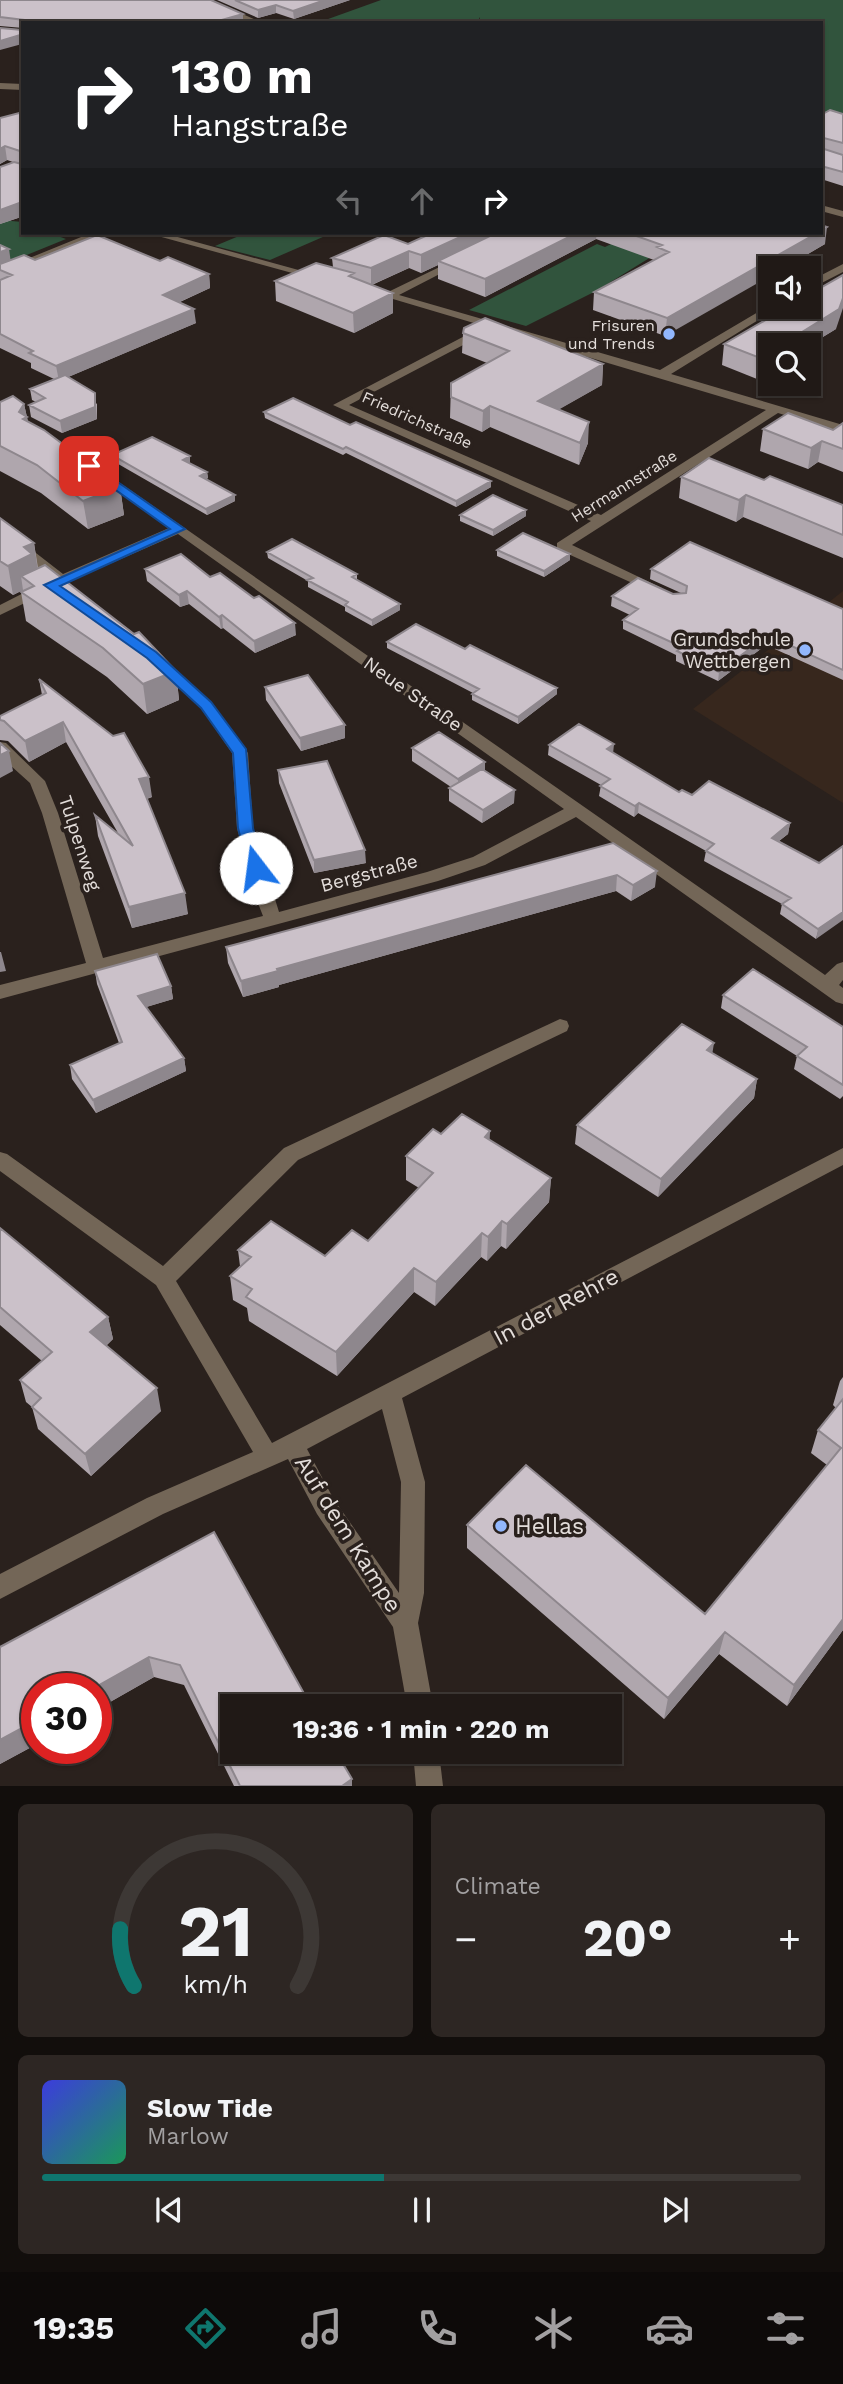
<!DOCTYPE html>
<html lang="en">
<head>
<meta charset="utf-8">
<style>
  :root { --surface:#201916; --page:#2d2623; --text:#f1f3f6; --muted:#a2a0a1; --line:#3d3835; --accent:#0f766e }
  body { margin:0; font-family:"Work Sans",sans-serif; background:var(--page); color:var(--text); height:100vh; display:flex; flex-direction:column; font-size:26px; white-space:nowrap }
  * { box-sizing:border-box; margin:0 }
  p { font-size:23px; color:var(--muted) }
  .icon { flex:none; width:38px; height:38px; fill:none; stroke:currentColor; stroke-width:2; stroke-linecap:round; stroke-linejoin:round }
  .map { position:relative; height:1786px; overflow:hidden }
  .sheet { display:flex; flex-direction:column; gap:18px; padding:18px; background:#120e0c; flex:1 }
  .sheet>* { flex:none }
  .guide { position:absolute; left:21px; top:21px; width:802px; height:214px; border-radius:0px; box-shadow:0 2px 5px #0004,0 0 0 2px var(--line); background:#202124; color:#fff; overflow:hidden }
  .buttons { position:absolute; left:758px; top:256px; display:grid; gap:14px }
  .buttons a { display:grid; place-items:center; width:63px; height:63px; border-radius:0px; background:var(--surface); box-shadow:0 2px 5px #0004,0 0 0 2px var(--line); font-size:35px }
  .speed { position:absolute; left:21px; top:1673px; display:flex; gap:14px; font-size:35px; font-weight:700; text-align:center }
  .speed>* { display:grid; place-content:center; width:91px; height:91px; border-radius:50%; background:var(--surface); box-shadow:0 2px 5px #0004,0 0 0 2px var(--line); line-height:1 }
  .speed .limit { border:10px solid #d22; background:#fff; color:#111 }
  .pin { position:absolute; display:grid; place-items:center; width:60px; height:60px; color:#fff; margin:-30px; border-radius:14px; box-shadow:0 4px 10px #0006 }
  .me { position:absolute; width:77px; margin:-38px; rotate:345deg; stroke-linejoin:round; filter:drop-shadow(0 0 5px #0008) }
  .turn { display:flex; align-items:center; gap:24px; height:147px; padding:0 35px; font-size:32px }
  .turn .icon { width:91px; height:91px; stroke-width:2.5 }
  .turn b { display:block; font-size:49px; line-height:60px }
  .lanes { display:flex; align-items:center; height:66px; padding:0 35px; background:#0003; justify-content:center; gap:35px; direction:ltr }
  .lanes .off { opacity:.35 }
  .big { font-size:52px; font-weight:700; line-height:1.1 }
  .sheet .widget { flex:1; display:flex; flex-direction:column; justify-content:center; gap:10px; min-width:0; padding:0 24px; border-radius:10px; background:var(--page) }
  .sheet .dial { align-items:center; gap:0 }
  .dial svg { height:182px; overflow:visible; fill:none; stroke:var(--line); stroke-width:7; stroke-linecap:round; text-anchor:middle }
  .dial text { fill:var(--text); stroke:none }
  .song { display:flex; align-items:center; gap:21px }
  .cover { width:84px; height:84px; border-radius:10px; background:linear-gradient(135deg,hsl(240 70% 55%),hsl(150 70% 35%)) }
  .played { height:7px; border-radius:4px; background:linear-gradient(90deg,var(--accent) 45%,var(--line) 45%) }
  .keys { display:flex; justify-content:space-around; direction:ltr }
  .heat { display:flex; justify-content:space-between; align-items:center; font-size:38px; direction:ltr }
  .sheet .tiles { flex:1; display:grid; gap:18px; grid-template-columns:1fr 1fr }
  .widget:last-child { grid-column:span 2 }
  .trip { position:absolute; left:220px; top:1694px; width:402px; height:70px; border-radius:0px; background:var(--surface); box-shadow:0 2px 5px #0004,0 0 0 2px var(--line); font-weight:700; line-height:70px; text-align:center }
  .tabs { display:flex; height:112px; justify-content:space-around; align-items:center; background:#0d0a09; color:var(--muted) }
  .tabs .icon { width:49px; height:49px }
  .tabs .selected { color:var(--accent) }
  .tabs b { font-size:32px; color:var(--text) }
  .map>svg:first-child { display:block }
  .education { fill:#37271d }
  .green { fill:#31543d }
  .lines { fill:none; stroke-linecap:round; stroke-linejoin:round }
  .minor { fill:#736657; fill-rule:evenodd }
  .wall { fill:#afa6ad }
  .shaded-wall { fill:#8e878d }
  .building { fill:#cbc1c9; stroke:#8e878d; stroke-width:2 }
  .route { fill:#1a73e8; stroke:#114b97; stroke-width:2 }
  .poi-dot { fill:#92b7fd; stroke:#2a211d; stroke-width:2.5 }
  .labels { text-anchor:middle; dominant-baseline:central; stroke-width:7; stroke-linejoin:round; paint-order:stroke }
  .far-poi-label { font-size:16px; fill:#e3ddda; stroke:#2a211d; text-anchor:end }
  .far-street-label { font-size:16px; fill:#e3ddda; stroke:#2a211d }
  .poi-label { font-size:19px; fill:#e3ddda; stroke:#2a211d; text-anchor:end }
  .street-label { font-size:19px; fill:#e3ddda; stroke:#2a211d }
  .near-street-label { font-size:23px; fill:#e3ddda; stroke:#2a211d }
  .near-poi-label { font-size:23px; fill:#e3ddda; stroke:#2a211d; text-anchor:start }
</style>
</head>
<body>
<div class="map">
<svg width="843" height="1786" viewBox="0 0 843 1786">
  <rect width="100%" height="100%" fill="#2a211d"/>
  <!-- education -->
  <path class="education" d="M843,591V803L693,709Z"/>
  <!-- green -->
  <path class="green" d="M381,0H843V118L821,112V23H480V17L477,23H317Z
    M0,220L23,222V233H50L66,239L12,261L0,254Z
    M246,233H332L270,260L215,246Z
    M634,233L664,249L596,291L526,326L469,310L597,244L605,247Z"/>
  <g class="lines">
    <!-- minor -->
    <path class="minor" d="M200,0H211L263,23H251Z
      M0,83L23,84V90L0,89Z
      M821,205L843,211V217L821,211Z
      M91,233H105L0,277V270Z
      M147,233H163L324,277L314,279Z
      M454,260L463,262L399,295L660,370L770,305L781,306L671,374L843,425V433L778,413L572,545L662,588L660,591H650L557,549V543L591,521L333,405L478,329H486V333L349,405L601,515L766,410L366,291L372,288L388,292Z
      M843,264V272L808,290V282Z
      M103,471L825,975L837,964L843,962V980L839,985L843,988V1004L836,1002L576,817L485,865L438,881L0,999V985L86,963L42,813L30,783L0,756V742L6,743L45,781L58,813L103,958L263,916L252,888L237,828L232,753L201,708L155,666L152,663L155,660H165L211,702L248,753L253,828L279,912L427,872L473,857L564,809L178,534L66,583L0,615V605L51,579L0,536V525L63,574L169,528L98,478V472Z
      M560,1019L567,1021L569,1026L567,1031L298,1160L176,1281L272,1443L843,1148V1165L402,1398L425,1482L424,1593L418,1623L433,1706H407L393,1627L317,1514L288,1459L163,1514L0,1599V1574L147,1498L253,1452L156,1285L0,1171V1152L7,1154L163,1266L284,1148ZM382,1409L401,1482L399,1593L333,1498L307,1449Z
      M413,1752H439L443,1786H416Z"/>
  </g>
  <!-- wall -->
  <path class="wall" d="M0,0L243,14V22L23,23V28L0,26Z
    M217,0H350L294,19L276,13L258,18Z
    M23,112V218L21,217L0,224V167L13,162L7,160L0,164V118Z
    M843,114V186L821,179V115Z
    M432,233H821L825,244L784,268H770L665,336L593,310L594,292L654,260L596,239L485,297L438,279V265L421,273L409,268L372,285L393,313L354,333L276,301L275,281L333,267L332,258L408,244Z
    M0,245L11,260L160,261L209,274L210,288L180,302L196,323L68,377L97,404V419L62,433L31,417L29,405L36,402L32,400L30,389L54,379L31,368V363L0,348Z
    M836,329L808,346V345L757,379L722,365L724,344Z
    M463,333L603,364L602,385L559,409L588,443L579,465L490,427L482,432L450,418L451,383L487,363L462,353Z
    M0,402L24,404L28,422L120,487L124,515L88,529L41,493L0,471Z
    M264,412L350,425L491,487L456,507L346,453L343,455L265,418Z
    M843,423V472L818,462L808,469L760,451L763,429L833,430Z
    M112,455L190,456V462L189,463L207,472L208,478L206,479L235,501L207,515L113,461Z
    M681,477L764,480L843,505V558L743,517L736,522L679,498Z
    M460,515L526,516L493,536L460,521Z
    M0,518L34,543L38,568L176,671L179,700L147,714L107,677L26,621L21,592L23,590L13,595L0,586Z
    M497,550L570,560L544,577L497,556Z
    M267,552L357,574V580L400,610L372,626L345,611V607L308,587V581L268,558Z
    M145,569L210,577L254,598L296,635L255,653L223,628L221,629L189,604L180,607L147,581Z
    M651,569L843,609V680L766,645L718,681L676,661V655L623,629V620L630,615L611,606L612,596L681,593L650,579Z
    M387,642L465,649L557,694L518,724L472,700V694L473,693L387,648Z
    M39,679L152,797L147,799L188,914L132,928L98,836L95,815L118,833L66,742L29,762L8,741L0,740V716L42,695Z
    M265,687L345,725V738L301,751L266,700Z
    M549,745L613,753L679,792L790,823L788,834L779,841L819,863L843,846L816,939L780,914L782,904L704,861L706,851L638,813L634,817L599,796L601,785L548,755Z
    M412,748L485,771L514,803L482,823L449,801V788L451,787L412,761Z
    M278,770L366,863L314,873L279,783Z
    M613,843L655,887L631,901L616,891L279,985V987L243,997L228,963L226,947Z
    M95,971L171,986L173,999L146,1007L184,1058L186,1071L96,1113L72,1079L70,1065L119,1043L97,984Z
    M723,995L843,1027V1096L840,1099L794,1069L797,1056L721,1008Z
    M712,1053L757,1079L754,1098L658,1197L575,1144L577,1125Z
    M441,1134L490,1140L551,1178L549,1202L506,1249L501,1246L487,1261L481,1257L435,1306L414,1292L337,1376L249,1321L247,1308L233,1300L230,1276L240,1266L238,1250L325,1256L368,1241L419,1188L406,1180V1156Z
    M0,1228L108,1317L113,1339L106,1346L161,1411L91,1476L38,1429L32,1407L26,1402L20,1380L42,1361L0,1325Z
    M843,1377V1630L787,1706L719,1654L664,1719L467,1548V1525L705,1614L827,1465L811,1453L818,1430L836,1408L833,1405L840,1381Z
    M214,1532L352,1779V1786H234L184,1685L154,1677L96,1710V1689L37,1744L0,1764V1647Z"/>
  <!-- shaded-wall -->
  <path class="shaded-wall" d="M325,0H350L294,19L293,11Z
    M276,5V13L258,18V10Z
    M243,14V22L242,23H211Z
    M20,35L22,44L0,50V41Z
    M5,146L7,160L0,164V149Z
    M19,203L21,217L0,224V210Z
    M827,227L825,244L784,268H770V276L665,336L667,318L817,233H821V231Z
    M469,233H505L438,261V265L421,273V255Z
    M577,233H597L596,239L485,297V279Z
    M9,249L11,263L0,268V252Z
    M409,251V268L371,285V268Z
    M209,274L210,288L164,309L163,295Z
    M393,293V313L354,333L353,313Z
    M843,298V308L836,329L808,346V345H781Z
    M194,309L196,323L59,381L56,366Z
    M770,352V370L757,379L760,358Z
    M603,364L602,385L537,422L538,401Z
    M95,393L97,419L62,433L60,421Z
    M24,404L27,417L32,445L19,412Z
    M490,406V427L482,432L483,411Z
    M589,422L588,443L579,465L580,443Z
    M822,441L818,462L808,469L811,448Z
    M190,456V462L183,466V460Z
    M207,472L208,478L200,482V476Z
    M491,481V487L456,507V501Z
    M120,487L124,515L88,529L83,501Z
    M235,495V501L207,515L206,509Z
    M746,495L743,517L736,522L739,500Z
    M526,510V516L493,536V530Z
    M34,543L38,572L21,576L23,590L13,595L8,566L24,547Z
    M570,554V560L544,577V571Z
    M187,591L189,604L180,607L179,595Z
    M400,604V610L372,626V620Z
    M222,615L223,628L221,629L219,617Z
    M295,623L296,635L255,653L254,641Z
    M768,635L766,645L718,681L719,672Z
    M176,671L179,700L147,714L143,684Z
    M557,688V694L518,724V717Z
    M63,722L66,742L29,762L25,741Z
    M345,725V738L301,751L300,738Z
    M614,744L613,754L607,749Z
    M9,751L13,771L0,778V755Z
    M485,762V774L458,792V779Z
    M149,777L152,797L142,800L139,779Z
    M515,790L514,803L482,823L483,810Z
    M639,803L638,813L634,817L635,806Z
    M790,823L788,834L770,848L772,838Z
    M365,850L366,863L314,873V860Z
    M657,871L655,887L631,901L633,885Z
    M617,875L616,891L279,985V987L243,997L241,981L277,969Z
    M185,893L188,914L132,928L129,907Z
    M843,912V920L816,939L818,929Z
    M0,952H1L6,971L0,972Z
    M171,986L173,999L140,1009L138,996Z
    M714,1043L711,1062L707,1050Z
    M184,1058L186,1071L96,1113L93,1100Z
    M757,1079L754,1098L658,1197L661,1179Z
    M490,1131L489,1156L485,1137Z
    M551,1178L549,1202L506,1249L507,1224Z
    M502,1221L501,1246L487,1261L488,1237Z
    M482,1233L481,1257L435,1306L436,1282Z
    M414,1268V1292L337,1376L336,1352Z
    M108,1317L113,1339L95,1355L90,1332Z
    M157,1388L161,1411L91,1476L85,1454Z
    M843,1619V1630L787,1706L794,1685Z
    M725,1632L719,1654L664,1719L668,1698Z
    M149,1657L154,1677L96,1710V1689H92Z
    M37,1720V1744L0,1764V1740Z
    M352,1779V1786H342Z"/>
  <!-- building -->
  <path class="building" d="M0,0H211L243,14L211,23H24V20L0,17Z
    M235,0H325L293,11L276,5L258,10Z
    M0,28L22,30L23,29V36L20,35L0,41Z
    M830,110L843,114V143L824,138L821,140V115Z
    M23,112V152L5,146L0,149V118Z
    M821,148L843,155V172L821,166Z
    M14,162L22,164L23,162V205L19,203L0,210V167Z
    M821,225L827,227L821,231Z
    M432,233H469L421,255L409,251L371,268L332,258L384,235L408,244Z
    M496,233H577L485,279L438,261Z
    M628,233H817L667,318L594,292L669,252L657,247L662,245Z
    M97,235L160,261L168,257L209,274L163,295L194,309L56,366L29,353L33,351L0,334V280L12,275L0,270V264L24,255L35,260Z
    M0,245L9,249L0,252Z
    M316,263L354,273L349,276L393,293L353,313L275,281Z
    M843,275V298L839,309L781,345H770V352L760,358L724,344L790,306H808V295Z
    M485,318L603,364L538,401L589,422L580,443L490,406L483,411L451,397V383L509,351L463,333L464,328Z
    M65,375L95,393V407L60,421L29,405L45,398L30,389Z
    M13,396L24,404L19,412L27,417L23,419L44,430L120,487L83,501L37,465L0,446V402Z
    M293,398L350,425L356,422L491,481L456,501L346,447L343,449L264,412Z
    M788,413L833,430L843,423V449L822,441L811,448L763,429Z
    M152,437L190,456L183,460L207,472L200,476L235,495L206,509L112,455Z
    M709,458L764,480L770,476L843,505V535L746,495L739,500L681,477Z
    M493,495L526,510L493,530L460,515Z
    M0,518L34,543L24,547L32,554L8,566L0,561Z
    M523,533L570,554L544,571L497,550Z
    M292,539L357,574L352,577L400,604L372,620L345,605L348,602L307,580L313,578L267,552Z
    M690,542L843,609V670L768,635L719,672L677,651L682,647L623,620L638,609L612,596L638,578L673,594L686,593L687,586L651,569Z
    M181,554L210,577L220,573L254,598L259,596L295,623L254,641L222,615L219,617L187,591L179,595L145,569Z
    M45,565L134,634L139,632L176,671L143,684L103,648L21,592L34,586L21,576Z
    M416,624L465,649L470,645L557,688L518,717L472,694L479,689L387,642Z
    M308,675L345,725L300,738L265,687Z
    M39,679L113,736L124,733L149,777L139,779L185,893L129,907L95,815L133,846L63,722L25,741L4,721L0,720V716L46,693Z
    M579,724L614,744L607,749L679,792L682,790L692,795L709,781L790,823L772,838L819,863L843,846V912L818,929L782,904L791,898L706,851L714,844L639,803L635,806L600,786L610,779L549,745Z
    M439,732L485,762L458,779L412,748Z
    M0,743L9,751L0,755Z
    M327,761L365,850L314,860L278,770Z
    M482,769L515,790L483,810L449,788Z
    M613,843L657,871L633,885L617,875L277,969L278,971L241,981L226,947Z
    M157,954L171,986L138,996L184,1058L93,1100L70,1065L122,1042L95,971Z
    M753,969L843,1027V1085L797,1056L807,1047L723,995Z
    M682,1024L714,1043L707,1050L757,1079L661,1179L577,1125Z
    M462,1114L490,1131L485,1137L551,1178L507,1224L502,1221L488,1237L482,1233L436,1282L414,1268L336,1352L246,1297L252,1289L230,1276L251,1257L238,1250L271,1221L325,1256L352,1230L368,1241L433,1173L406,1156L433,1129L441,1134Z
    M0,1228L108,1317L90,1332L157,1388L85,1454L32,1407L41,1398L20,1380L52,1352L0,1307Z
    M843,1399V1619L794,1685L725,1632L668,1698L467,1525L526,1465L705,1614L841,1448L818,1430Z
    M214,1532L311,1706H233V1752H336L352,1779L342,1786H240L180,1665L149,1657L92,1689H37V1720L0,1740V1647Z"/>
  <!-- route -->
  <path class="route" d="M89,462L185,529L60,586L156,652L211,702L246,749L253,828L264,868L261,872H250L248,868L238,828L233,753L201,708L147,658L44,585L170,529L85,468L84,466Z"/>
  <!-- markers -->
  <g class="poi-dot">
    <circle cx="669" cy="334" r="7"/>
    <circle cx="805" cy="650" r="7"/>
    <circle cx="501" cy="1526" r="7"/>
  </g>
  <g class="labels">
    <!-- far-poi labels -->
    <g class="far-poi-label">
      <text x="655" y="325">Frisuren<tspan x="655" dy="18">und Trends</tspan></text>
    </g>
    <!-- far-street labels -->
    <g class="far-street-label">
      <text transform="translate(417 420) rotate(24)">Friedrichstraße</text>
      <text transform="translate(624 486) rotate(-32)">Hermannstraße</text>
    </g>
    <!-- poi labels -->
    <g class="poi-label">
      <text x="791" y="639">Grundschule<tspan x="791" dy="22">Wettbergen</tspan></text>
    </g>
    <!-- street labels -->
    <g class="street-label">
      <text transform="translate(413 694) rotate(35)">Neue Straße</text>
      <text transform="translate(80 843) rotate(72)">Tulpenweg</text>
      <text transform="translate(369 873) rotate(-15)">Bergstraße</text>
    </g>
    <!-- near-street labels -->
    <g class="near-street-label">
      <text transform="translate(556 1307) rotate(-28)">In der Rehre</text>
      <text transform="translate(348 1534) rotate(58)">Auf dem Kampe</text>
    </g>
    <!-- near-poi labels -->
    <g class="near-poi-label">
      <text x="515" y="1526">Hellas</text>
    </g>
  </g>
</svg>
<div class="buttons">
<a><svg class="icon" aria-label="sound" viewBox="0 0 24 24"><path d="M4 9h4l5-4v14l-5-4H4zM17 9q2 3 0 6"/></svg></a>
<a><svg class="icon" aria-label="search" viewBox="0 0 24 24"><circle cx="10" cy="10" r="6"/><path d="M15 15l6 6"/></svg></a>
</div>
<div class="speed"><div class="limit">30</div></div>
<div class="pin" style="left:89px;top:466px;background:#d93025"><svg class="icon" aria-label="arrive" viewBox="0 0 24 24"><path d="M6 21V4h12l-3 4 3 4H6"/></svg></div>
<svg class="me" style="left:256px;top:868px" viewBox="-20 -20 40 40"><circle r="19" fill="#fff"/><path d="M0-13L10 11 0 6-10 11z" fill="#1a73e8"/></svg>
<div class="trip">19:36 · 1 min · 220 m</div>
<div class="guide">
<div class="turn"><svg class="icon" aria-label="right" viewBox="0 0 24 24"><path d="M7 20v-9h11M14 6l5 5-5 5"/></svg><div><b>130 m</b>Hangstraße</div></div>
<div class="lanes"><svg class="icon off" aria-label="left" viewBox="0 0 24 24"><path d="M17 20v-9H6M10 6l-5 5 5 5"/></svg><svg class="icon off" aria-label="ahead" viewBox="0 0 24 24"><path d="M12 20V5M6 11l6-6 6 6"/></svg><svg class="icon" aria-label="right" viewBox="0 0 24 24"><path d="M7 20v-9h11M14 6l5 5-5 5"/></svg></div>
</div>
</div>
<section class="sheet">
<div class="tiles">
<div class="widget dial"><svg viewBox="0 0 100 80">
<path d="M14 69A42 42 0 1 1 86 69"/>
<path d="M14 69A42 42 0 0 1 8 44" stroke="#0f766e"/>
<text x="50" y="56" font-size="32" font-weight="700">21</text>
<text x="50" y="72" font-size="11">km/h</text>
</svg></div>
<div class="widget"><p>Climate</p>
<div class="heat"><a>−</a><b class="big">20°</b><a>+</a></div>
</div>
<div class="widget">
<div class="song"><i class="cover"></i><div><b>Slow Tide</b><p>Marlow</p></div></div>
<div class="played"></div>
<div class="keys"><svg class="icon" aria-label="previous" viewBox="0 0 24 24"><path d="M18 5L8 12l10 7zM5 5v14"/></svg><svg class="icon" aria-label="pause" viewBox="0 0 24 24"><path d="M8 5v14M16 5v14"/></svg><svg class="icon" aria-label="next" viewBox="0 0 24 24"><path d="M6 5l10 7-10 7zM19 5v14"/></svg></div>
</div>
</div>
</section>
<nav class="tabs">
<b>19:35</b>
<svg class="icon selected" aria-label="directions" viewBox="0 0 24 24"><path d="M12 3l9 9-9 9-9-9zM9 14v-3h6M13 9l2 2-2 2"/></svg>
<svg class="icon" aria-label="music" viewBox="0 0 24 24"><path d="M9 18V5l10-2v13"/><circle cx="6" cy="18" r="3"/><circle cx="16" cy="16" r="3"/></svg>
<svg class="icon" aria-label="phone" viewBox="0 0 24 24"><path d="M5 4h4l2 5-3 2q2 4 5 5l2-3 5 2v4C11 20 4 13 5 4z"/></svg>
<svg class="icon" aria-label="climate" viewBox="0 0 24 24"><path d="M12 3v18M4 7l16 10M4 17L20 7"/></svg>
<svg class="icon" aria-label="car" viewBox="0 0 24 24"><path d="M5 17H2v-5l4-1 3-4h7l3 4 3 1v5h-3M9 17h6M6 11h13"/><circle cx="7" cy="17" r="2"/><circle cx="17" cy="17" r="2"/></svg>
<svg class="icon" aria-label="filters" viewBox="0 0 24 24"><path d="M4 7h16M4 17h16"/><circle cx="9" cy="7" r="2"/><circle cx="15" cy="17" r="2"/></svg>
</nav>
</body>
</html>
